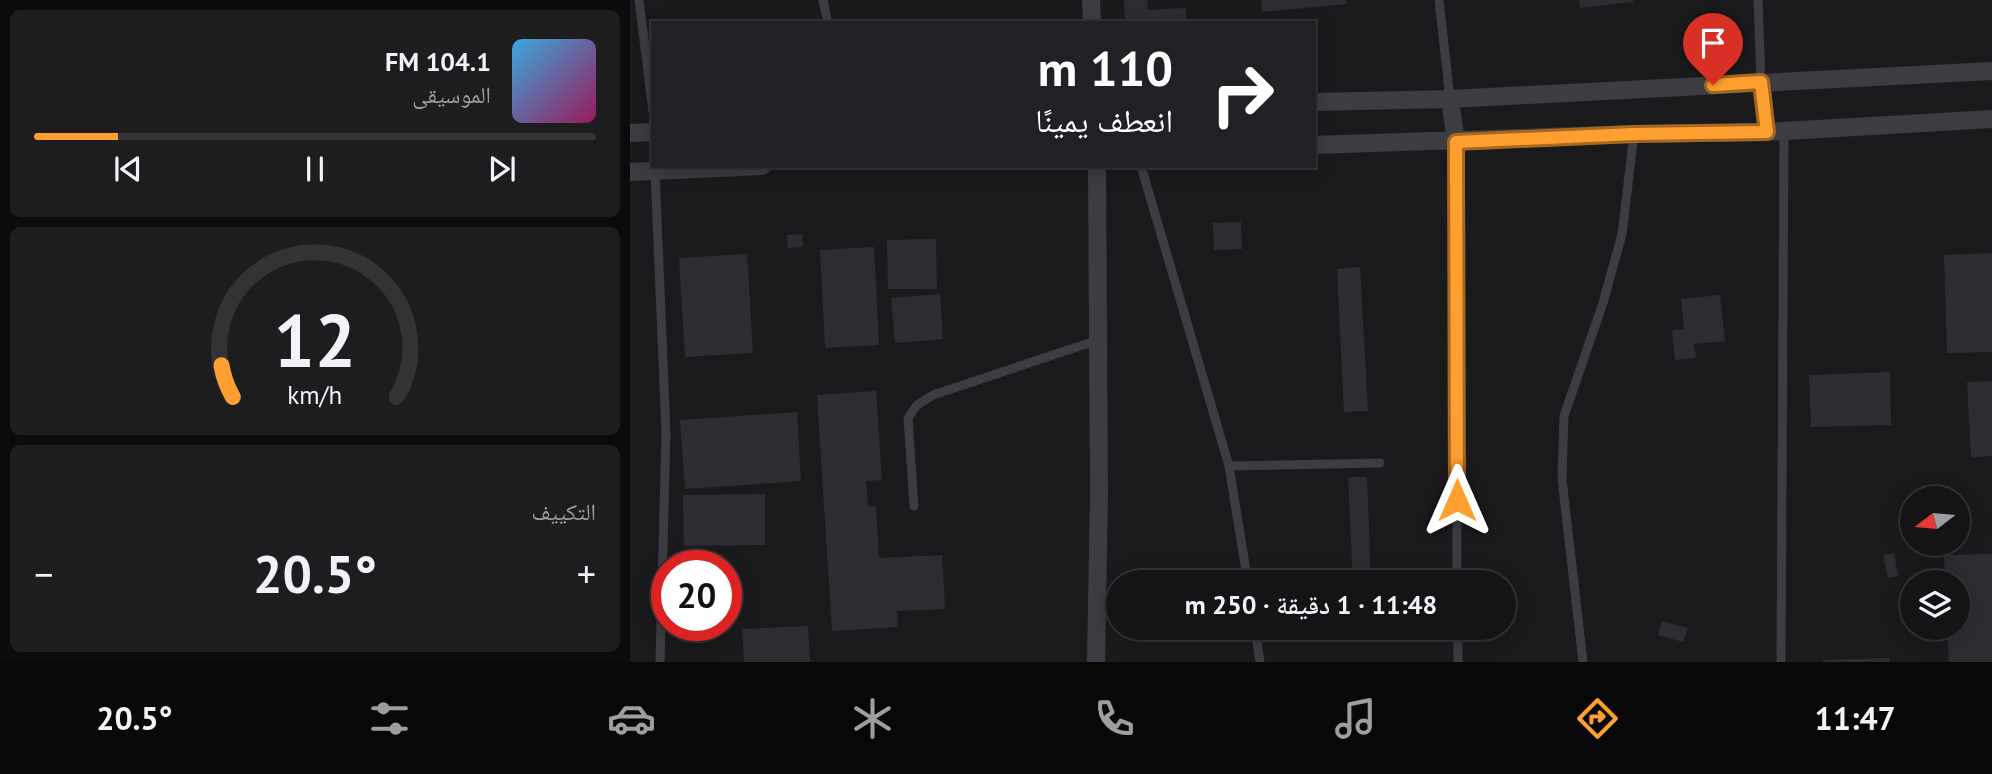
<!DOCTYPE html>
<html lang="ar">
<head>
<meta charset="utf-8">
<style>
  :root { --surface:#141416; --page:#1d1d1f; --text:#f1f3f6; --muted:#9d9ea1; --line:#333335; --accent:#ff9f30 }
  body { margin:0; font-family:"PT Sans","Noto Naskh Arabic",sans-serif; background:var(--page); color:var(--text); direction:rtl; height:100vh; display:flex; flex-direction:column; font-size:26px; white-space:nowrap }
  * { box-sizing:border-box; margin:0 }
  p { font-size:23px; color:var(--muted) }
  .icon { flex:none; width:38px; height:38px; fill:none; stroke:currentColor; stroke-width:2; stroke-linecap:round; stroke-linejoin:round }
  .map { position:relative; flex:1; overflow:hidden; direction:ltr }
  .panel { display:flex; flex-direction:column; gap:10px; padding:10px; background:#0b0b0c; width:630px }
  .panel>* { flex:none }
  .banner { position:absolute; left:21px; top:21px; width:665px; height:147px; border-radius:0px; box-shadow:0 4px 18px #0003,0 0 0 2px var(--line); direction:rtl; background:#202124; color:#fff; overflow:hidden }
  .needle { width:46px; rotate:254deg }
  .buttons { position:absolute; left:1270px; top:486px; display:grid; gap:14px }
  .buttons a { display:grid; place-items:center; width:70px; height:70px; border-radius:50%; background:var(--surface); box-shadow:0 4px 18px #0003,0 0 0 2px var(--line); font-size:35px }
  .speed { position:absolute; left:21px; top:550px; display:flex; gap:14px; font-size:35px; font-weight:700; text-align:center }
  .speed>* { display:grid; place-content:center; width:91px; height:91px; border-radius:50%; background:var(--surface); box-shadow:0 4px 18px #0003,0 0 0 2px var(--line); line-height:1 }
  .speed .limit { border:10px solid #d22; background:#fff; color:#111 }
  .pin { position:absolute; display:grid; place-items:center; width:60px; height:60px; color:#fff; margin:-72px -30px; border-radius:50% 50% 50% 0; rotate:-45deg; box-shadow:0 0 7px #0007 }
  .pin .icon { rotate:45deg }
  .me { position:absolute; width:77px; margin:-38px; rotate:0deg; stroke-linejoin:round; filter:drop-shadow(0 0 5px #0008) }
  .turn { display:flex; align-items:center; gap:24px; height:147px; padding:0 28px; font-size:32px }
  .turn .icon { width:91px; height:91px; stroke-width:2.5 }
  .turn b { display:block; font-size:49px; line-height:60px }
  .big { font-size:52px; font-weight:600; line-height:1.1 }
  .panel .widget { flex:1; display:flex; flex-direction:column; justify-content:center; gap:10px; min-width:0; padding:0 24px; border-radius:10px; background:var(--page) }
  .panel .dial { align-items:center; gap:0 }
  .dial svg { height:182px; overflow:visible; fill:none; stroke:var(--line); stroke-width:7; stroke-linecap:round; text-anchor:middle }
  .dial text { fill:var(--text); stroke:none }
  .song { display:flex; align-items:center; gap:21px }
  .cover { width:84px; height:84px; border-radius:10px; background:linear-gradient(135deg,hsl(200 70% 55%),hsl(330 70% 35%)) }
  .played { height:7px; border-radius:4px; background:linear-gradient(90deg,var(--accent) 15%,var(--line) 15%) }
  .keys { display:flex; justify-content:space-around; direction:ltr }
  .heat { display:flex; justify-content:space-between; align-items:center; font-size:38px; direction:ltr }
  .trip { position:absolute; left:476px; top:570px; width:410px; height:70px; border-radius:35px; background:var(--surface); box-shadow:0 4px 18px #0003,0 0 0 2px var(--line); font-weight:600; line-height:70px; text-align:center; direction:rtl }
  .menu { display:flex; height:112px; justify-content:space-around; align-items:center; background:#080809; color:var(--muted) }
  .menu .icon { width:49px; height:49px }
  .menu .current { color:var(--accent) }
  .menu b { font-size:32px; color:var(--text) }
  main { display:flex; flex:1; min-height:0 }
  .map>svg:first-child { display:block }
  .building { fill:#2d2d31 }
  .lines { fill:none; stroke-linecap:round; stroke-linejoin:round }
  .lane { stroke:#3b3d42; stroke-width:9 }
  .street { stroke:#3b3d42; stroke-width:18 }
  .route-casing { stroke:#a6671f; stroke-width:18 }
  .route { stroke:#ff9f30; stroke-width:12 }
</style>
</head>
<body>
<main>
<div class="map">
<svg width="1362" height="662" viewBox="0 0 1362 662">
  <rect width="100%" height="100%" fill="#1a1a1d"/>
  <!-- building -->
  <path class="building" d="M494,0H517L518,10L556,8L557,23H495Z
    M631,0H716L717,4L632,12Z
    M949,0H1003V2L950,8Z
    M611,222L612,249L584,250L583,223Z
    M172,234L173,247L158,248L157,235Z
    M306,239L307,289H258L257,240Z
    M244,247L249,345L195,348L190,250Z
    M1362,253V352L1317,353L1314,255Z
    M117,254L123,353L55,357L49,258Z
    M730,267L738,411L714,412L707,269Z
    M310,294L313,339L265,343L261,298Z
    M1090,295L1095,341L1064,344L1066,358L1045,360L1042,330L1054,329L1051,299Z
    M1260,372L1261,425L1181,427L1179,375Z
    M1362,381V456L1341,457L1337,382Z
    M246,391L252,480L236,481L238,507L246,506L249,558L312,555L315,609L267,611L268,627L202,631L187,395Z
    M167,412L171,481L55,489L50,420Z
    M718,477H737L741,583H723Z
    M135,494V545L54,546L53,495Z
    M1264,553L1268,576L1258,578L1253,555Z
    M1362,554V662H1319L1317,628H1328V583H1315L1314,555Z
    M1032,621L1058,628L1053,642L1028,635Z
    M178,626L180,662H114L112,629Z
    M727,628H741L740,636L726,634Z
    M1259,658L1260,662H1193V660Z"/>
  <g class="lines">
    <!-- lane -->
    <path class="lane" d="M9,0L23,112
      M193,0L198,23
      M809,0L820,99
      M1128,0L1131,82
      M826,142L827,583
      M511,166L599,466L618,583
      M25,171L36,433L30,662
      M599,466L750,463
      M284,506L278,418L287,405L303,395L468,340
      M625,628L630,662
      M828,628V662
      M953,662L932,479L934,416L973,303L992,234L1004,134
      M1151,662L1154,131"/>
    <!-- street -->
    <path class="street" d="M461,0L462,23
      M1131,82L1137,132
      M820,99L826,142
      M684,102L820,99L1362,71
      M0,133L23,132
      M684,145L1004,134L1137,132L1362,119
      M0,172L132,166
      M466,662L469,493L467,166"/>
  </g>
  <g class="lines">
    <!-- route casing -->
    <g class="route-casing">
      <path id="route" d="M827,500L826,142L1004,134L1137,132L1131,82L1083,85"/>
    </g>
    <!-- route -->
    <use href="#route" class="route"/>
  </g>
</svg>
<div class="buttons">
<a><svg class="needle" viewBox="-14 -14 28 28"><path d="M0-13l5 13h-10z" fill="#e53935"/><path d="M0 13l5-13h-10z" fill="#9d9ea1"/></svg></a>
<a><svg class="icon" aria-label="layers" viewBox="0 0 24 24"><path d="M12 4l9 5-9 5-9-5zM3 14l9 5 9-5"/></svg></a>
</div>
<div class="speed"><div class="limit">20</div></div>
<div class="pin" style="left:1083px;top:85px;background:#d93025"><svg class="icon" aria-label="arrive" viewBox="0 0 24 24"><path d="M6 21V4h12l-3 4 3 4H6"/></svg></div>
<svg class="me" style="left:827px;top:500px" viewBox="-20 -20 40 40"><path d="M0-17L14 15 0 8-14 15z" fill="#ff9f30" stroke="#fff" stroke-width="4"/></svg>
<div class="trip">11:48 · 1 دقيقة · 250 m</div>
<div class="banner">
<div class="turn"><svg class="icon" aria-label="right" viewBox="0 0 24 24"><path d="M7 20v-9h11M14 6l5 5-5 5"/></svg><div><b>110 m</b>انعطف يمينًا</div></div>
</div>
</div>
<section class="panel">
<div class="widget">
<div class="song"><i class="cover"></i><div><b>104.1 FM</b><p>الموسيقى</p></div></div>
<div class="played"></div>
<div class="keys"><svg class="icon" aria-label="previous" viewBox="0 0 24 24"><path d="M18 5L8 12l10 7zM5 5v14"/></svg><svg class="icon" aria-label="pause" viewBox="0 0 24 24"><path d="M8 5v14M16 5v14"/></svg><svg class="icon" aria-label="next" viewBox="0 0 24 24"><path d="M6 5l10 7-10 7zM19 5v14"/></svg></div>
</div>
<div class="widget dial"><svg viewBox="0 0 100 80">
<path d="M14 69A42 42 0 1 1 86 69"/>
<path d="M14 69A42 42 0 0 1 9 55" stroke="#ff9f30"/>
<text x="50" y="56" font-size="32" font-weight="700">12</text>
<text x="50" y="72" font-size="11">km/h</text>
</svg></div>
<div class="widget"><p>التكييف</p>
<div class="heat"><a>−</a><b class="big">20.5°</b><a>+</a></div>
</div>
</section>
</main>
<nav class="menu">
<b>11:47</b>
<svg class="icon current" aria-label="directions" viewBox="0 0 24 24"><path d="M12 3l9 9-9 9-9-9zM9 14v-3h6M13 9l2 2-2 2"/></svg>
<svg class="icon" aria-label="music" viewBox="0 0 24 24"><path d="M9 18V5l10-2v13"/><circle cx="6" cy="18" r="3"/><circle cx="16" cy="16" r="3"/></svg>
<svg class="icon" aria-label="phone" viewBox="0 0 24 24"><path d="M5 4h4l2 5-3 2q2 4 5 5l2-3 5 2v4C11 20 4 13 5 4z"/></svg>
<svg class="icon" aria-label="climate" viewBox="0 0 24 24"><path d="M12 3v18M4 7l16 10M4 17L20 7"/></svg>
<svg class="icon" aria-label="car" viewBox="0 0 24 24"><path d="M5 17H2v-5l4-1 3-4h7l3 4 3 1v5h-3M9 17h6M6 11h13"/><circle cx="7" cy="17" r="2"/><circle cx="17" cy="17" r="2"/></svg>
<svg class="icon" aria-label="filters" viewBox="0 0 24 24"><path d="M4 7h16M4 17h16"/><circle cx="9" cy="7" r="2"/><circle cx="15" cy="17" r="2"/></svg>
<b>20.5°</b>
</nav>
</body>
</html>
